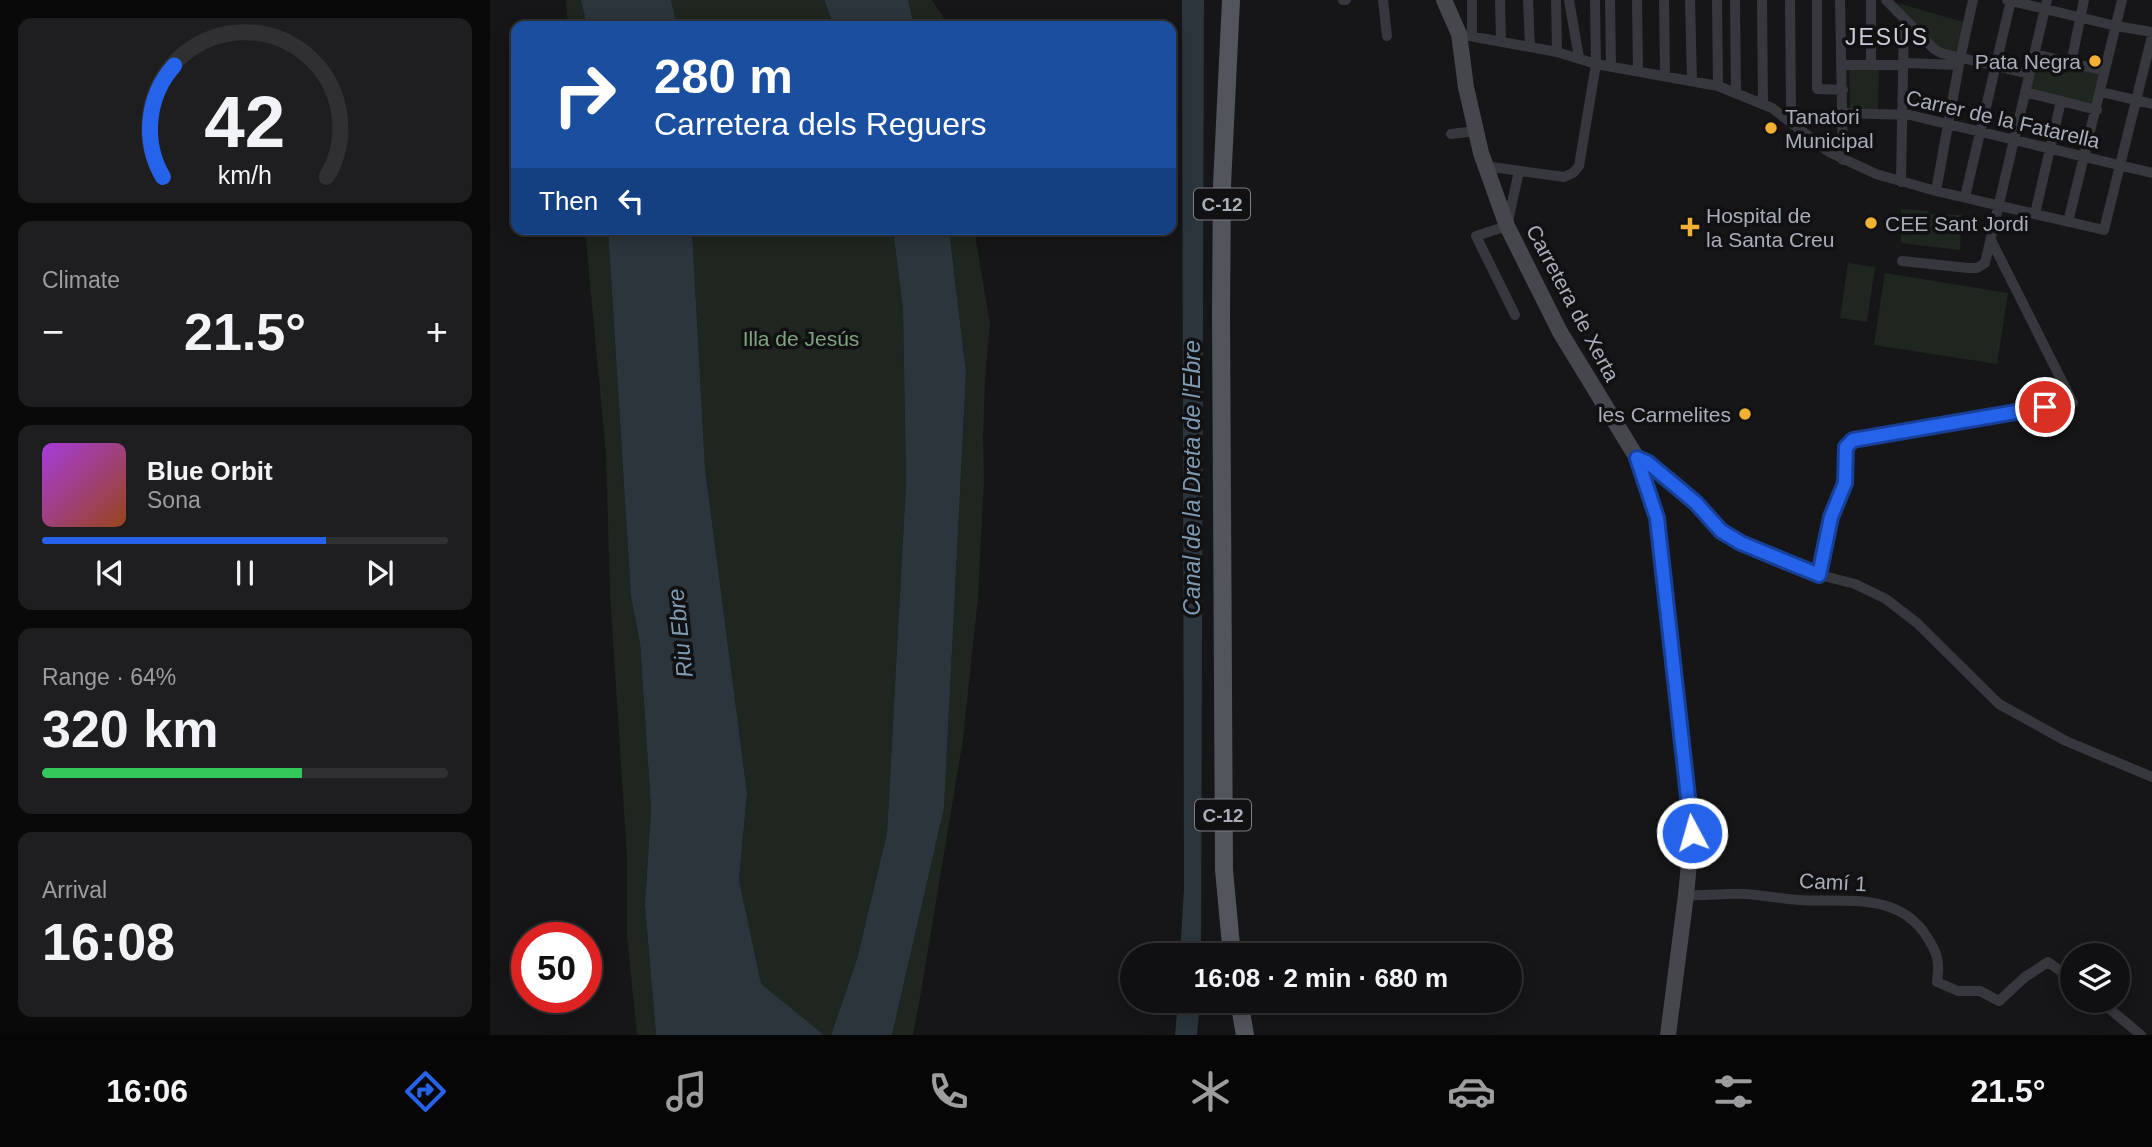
<!DOCTYPE html>
<html lang="en">
<head>
<meta charset="utf-8">
<style>
  :root { --surface:#101012; --page:#1e1e20; --text:#f1f3f6; --muted:#9c9d9f; --line:#303032; --accent:#2563eb }
  body { margin:0; font-family:Helvetica,sans-serif; background:var(--page); color:var(--text); height:100vh; display:flex; flex-direction:column; font-size:26px; white-space:nowrap }
  * { box-sizing:border-box; margin:0 }
  p { font-size:23px; color:var(--muted) }
  .icon { flex:none; width:38px; height:38px; fill:none; stroke:currentColor; stroke-width:2; stroke-linecap:round; stroke-linejoin:round }
  .map { position:relative; flex:1; overflow:hidden }
  .drawer { display:flex; flex-direction:column; gap:18px; padding:18px; background:#09090a; width:490px }
  .drawer>* { flex:none }
  .guide { position:absolute; left:21px; top:21px; width:665px; height:214px; border-radius:14px; box-shadow:0 4px 18px #0003,0 0 0 2px var(--line); background:#1a4fa0; color:#fff; overflow:hidden }
  .fabs { position:absolute; left:1570px; top:943px; display:grid; gap:14px }
  .fabs a { display:grid; place-items:center; width:70px; height:70px; border-radius:50%; background:var(--surface); box-shadow:0 4px 18px #0003,0 0 0 2px var(--line); font-size:35px }
  .speed { position:absolute; left:21px; top:922px; display:flex; gap:14px; font-size:35px; font-weight:700; text-align:center }
  .speed>* { display:grid; place-content:center; width:91px; height:91px; border-radius:50%; background:var(--surface); box-shadow:0 4px 18px #0003,0 0 0 2px var(--line); line-height:1 }
  .speed .limit { border:10px solid #d22; background:#fff; color:#111 }
  .pin { position:absolute; display:grid; place-items:center; width:60px; height:60px; color:#fff; margin:-30px; border:4px solid #fff; border-radius:50%; box-shadow:0 2px 7px #0007 }
  .me { position:absolute; width:77px; margin:-38px; rotate:354deg; stroke-linejoin:round; filter:drop-shadow(0 0 5px #0008) }
  .turn { display:flex; align-items:center; gap:24px; height:147px; padding:0 28px; font-size:32px }
  .turn .icon { width:91px; height:91px; stroke-width:2.5 }
  .turn b { display:block; font-size:49px; line-height:60px }
  .then { display:flex; align-items:center; height:66px; padding:0 28px; background:#0003; gap:14px; font-size:26px }
  .big { font-size:52px; font-weight:700; line-height:1.1 }
  .drawer .tile { flex:1; display:flex; flex-direction:column; justify-content:center; gap:10px; min-width:0; padding:0 24px; border-radius:14px; background:var(--page) }
  .drawer .dial { align-items:center; gap:0 }
  .dial svg { height:182px; overflow:visible; fill:none; stroke:var(--line); stroke-width:7; stroke-linecap:round; text-anchor:middle }
  .dial text { fill:var(--text); stroke:none }
  .song { display:flex; align-items:center; gap:21px }
  .cover { width:84px; height:84px; border-radius:10px; background:linear-gradient(135deg,hsl(280 70% 55%),hsl(20 70% 35%)) }
  .played { height:7px; border-radius:4px; background:linear-gradient(90deg,var(--accent) 70%,var(--line) 70%) }
  .keys { display:flex; justify-content:space-around; direction:ltr }
  .heat { display:flex; justify-content:space-between; align-items:center; font-size:38px; direction:ltr }
  .charge { height:10px; border-radius:5px; background:linear-gradient(90deg,#34c759 64%,var(--line) 0) }
  .trip { position:absolute; left:630px; top:943px; width:402px; height:70px; border-radius:35px; background:var(--surface); box-shadow:0 4px 18px #0003,0 0 0 2px var(--line); font-weight:700; line-height:70px; text-align:center }
  .dock { display:flex; height:112px; justify-content:space-around; align-items:center; background:#060607; color:var(--muted) }
  .dock .icon { width:49px; height:49px }
  .dock .active { color:var(--accent) }
  .dock b { font-size:32px; color:var(--text) }
  main { display:flex; flex:1; min-height:0 }
  .map>svg:first-child { display:block }
  .green { fill:#1e261f }
  .water { fill:#2c353c }
  .lines { fill:none; stroke-linecap:round; stroke-linejoin:round }
  .street { stroke:#37383d; stroke-width:10 }
  .secondary { stroke:#45474d; stroke-width:16 }
  .primary { stroke:#53555c; stroke-width:18 }
  .route-casing { stroke:#184099; stroke-width:18 }
  .route { stroke:#2563eb; stroke-width:12 }
  .poi-dot { fill:#f2b134; stroke:#111113; stroke-width:2.5 }
  .labels { text-anchor:middle; dominant-baseline:central; stroke-width:7; stroke-linejoin:round; paint-order:stroke }
  .shield { fill:#111113; stroke:#7b7e86; stroke-width:2 }
  .shield-label { font-size:19px; font-weight:bold; fill:#a8adb8 }
  .poi-label { font-size:21px; fill:#a8adb8; stroke:#111113; text-anchor:start }
  .street-label { font-size:21px; fill:#a8adb8; stroke:#111113 }
  .park-label { font-size:21px; fill:#7fa381; stroke:#111113 }
  .neighbourhood-label { font-size:23px; letter-spacing:2px; fill:#c9ccd4; stroke:#111113 }
  .water-label { font-size:23px; font-style:italic; fill:#7f9bb3; stroke:#111113 }
</style>
</head>
<body>
<main>
<section class="drawer">
<div class="tile dial"><svg viewBox="0 0 100 80">
<path d="M14 69A42 42 0 1 1 86 69"/>
<path d="M14 69A42 42 0 0 1 19 20" stroke="#2563eb"/>
<text x="50" y="56" font-size="32" font-weight="700">42</text>
<text x="50" y="72" font-size="11">km/h</text>
</svg></div>
<div class="tile"><p>Climate</p>
<div class="heat"><a>−</a><b class="big">21.5°</b><a>+</a></div>
</div>
<div class="tile">
<div class="song"><i class="cover"></i><div><b>Blue Orbit</b><p>Sona</p></div></div>
<div class="played"></div>
<div class="keys"><svg class="icon" aria-label="previous" viewBox="0 0 24 24"><path d="M18 5L8 12l10 7zM5 5v14"/></svg><svg class="icon" aria-label="pause" viewBox="0 0 24 24"><path d="M8 5v14M16 5v14"/></svg><svg class="icon" aria-label="next" viewBox="0 0 24 24"><path d="M6 5l10 7-10 7zM19 5v14"/></svg></div>
</div>
<div class="tile"><p>Range · 64%</p><b class="big">320 km</b><div class="charge"></div></div>
<div class="tile"><p>Arrival</p><b class="big">16:08</b></div>
</section>
<div class="map">
<svg width="1662" height="1035" viewBox="0 0 1662 1035">
  <rect width="100%" height="100%" fill="#161618"/>
  <!-- green -->
  <path class="green" d="M76,0H91L97,26H78Z
    M181,0H334L344,26H187Z
    M418,0H442L459,26H424Z
    M1407,3L1474,22L1466,53L1452,51L1407,7Z
    M1548,60L1609,74L1603,104L1541,90L1545,61Z
    M1359,69H1389L1388,110L1360,109Z
    M1411,209L1438,211L1439,214L1472,215L1470,250L1411,243Z
    M95,229H118L141,597L150,643L161,808L155,905L166,1035H147L137,936V858L120,593L116,455Z
    M202,229H403L413,310L416,483L397,833L367,959L341,1035H334L270,985L249,880L257,793L215,468Z
    M459,229H486V241L500,324L495,380L493,438L494,480L488,597L473,739L430,998L423,1035H402L454,808L476,373Z
    M1358,263L1385,267L1377,322L1350,318Z
    M1395,273L1518,293L1507,364L1384,345Z"/>
  <!-- water -->
  <path class="water" d="M91,0H181L187,26H97Z
    M334,0H418L424,26H344Z
    M692,0H714L711,956L690,955L694,888Z
    M118,229H202L215,468L257,793L249,880L271,984L334,1035H166L155,905L161,808L150,643L141,597Z
    M403,229H459L476,373L454,808L402,1035H341L367,959L397,833L416,483L413,310Z
    M688,1001H710L707,1035H685Z"/>
  <g class="lines">
    <!-- street -->
    <path class="street" d="M853,0H856
      M893,0L897,36
      M982,0V36
      M1010,0L1011,41
      M1038,0L1040,47
      M1066,0L1067,52
      M1079,0L1089,58
      M1120,0L1121,66
      M1147,0L1148,71
      M1174,0L1175,76
      M1200,0L1202,81
      M1227,0L1228,86
      M1245,0L1246,92
      M1272,0L1273,104
      M1327,0V89L1353,90
      M1350,0L1353,160
      M1381,0V65
      M1396,0L1444,49L1451,53L1539,74
      M1517,0L1626,26L1662,32
      M969,34L1067,52L1106,64L1228,86L1282,108L1339,152L1386,174L1446,191L1614,230L1662,36
      M1545,54L1615,71
      M1414,63L1469,65
      M1581,63L1594,0
      M1352,65H1414
      M1535,92L1607,110
      M1611,92L1662,104
      M1353,113L1420,115L1662,173
      M1299,120L1301,112L1300,0
      M961,134L986,131
      M995,166L1074,177L1083,173L1089,166L1106,64L1105,0
      M1411,182L1414,19
      M1446,191L1470,59L1483,0
      M1475,197L1521,0
      M1545,214L1571,101
      M1578,222L1632,0
      M1412,261L1478,268H1487L1495,263L1557,0
      M1025,315L986,236L1017,226L1029,171
      M1147,458L1157,462L1206,503L1231,531L1251,543L1276,554L1330,575L1365,584L1396,599L1427,623L1509,704L1576,741L1662,777
      M1330,575L1341,517L1355,483L1356,447L1363,440L1583,403L1501,240
      M1196,895C1216,896 1236,893 1255,894C1273,895 1291,899 1309,900C1354,903 1409,891 1437,937C1448,954 1450,962 1447,982L1468,991H1490L1509,1001L1535,977L1558,962L1582,979
      M1610,1001L1651,1035"/>
    <!-- secondary -->
    <path class="secondary" d="M954,0L969,34L976,87L991,153L1017,226L1070,332L1147,458L1167,518L1202,833L1196,895L1178,1035"/>
    <!-- primary -->
    <path class="primary" d="M741,0L732,185L731,314L734,870L742,956
      M749,1001L755,1035"/>
  </g>
  <g class="lines">
    <!-- route casing -->
    <g class="route-casing">
      <path id="route" d="M1202,833L1167,518L1147,458L1157,462L1206,503L1231,531L1251,543L1329,575L1341,517L1355,483L1356,447L1363,440L1555,407"/>
    </g>
    <!-- route -->
    <use href="#route" class="route"/>
  </g>
  <!-- markers -->
  <g class="poi-dot">
    <circle cx="1605" cy="61" r="7"/>
    <circle cx="1281" cy="128" r="7"/>
    <circle cx="1381" cy="223" r="7"/>
    <path d="M1196.5 216.5h7v7h7v7h-7v7h-7v-7h-7v-7h7z"/>
    <circle cx="1255" cy="414" r="7"/>
  </g>
  <g class="labels">
    <!-- shield labels -->
    <g class="shield">
      <rect x="704" y="188.5" width="56" height="31" rx="5"/>
      <rect x="705" y="799.5" width="56" height="31" rx="5"/>
    </g>
    <g class="shield-label">
      <text x="732" y="204">C-12</text>
      <text x="733" y="815">C-12</text>
    </g>
    <!-- poi labels -->
    <g class="poi-label">
      <text x="1591" y="61" text-anchor="end">Pata Negra</text>
      <text x="1295" y="116">Tanatori<tspan x="1295" dy="24">Municipal</tspan></text>
      <text x="1216" y="215">Hospital de<tspan x="1216" dy="24">la Santa Creu</tspan></text>
      <text x="1395" y="223">CEE Sant Jordi</text>
      <text x="1241" y="414" text-anchor="end">les Carmelites</text>
    </g>
    <!-- street labels -->
    <g class="street-label">
      <text transform="translate(1513 119) rotate(13)">Carrer de la Fatarella</text>
      <text transform="translate(1083 303) rotate(62)">Carretera de Xerta</text>
      <text transform="translate(1343 882) rotate(3)">Camí 1</text>
    </g>
    <!-- park labels -->
    <g class="park-label">
      <text x="311" y="338">Illa de Jesús</text>
    </g>
    <!-- neighbourhood labels -->
    <g class="neighbourhood-label">
      <text x="1397" y="37">JESÚS</text>
    </g>
    <!-- water labels -->
    <g class="water-label">
      <text transform="translate(702 478) rotate(-90)">Canal de la Dreta de l'Ebre</text>
      <text transform="translate(190 633) rotate(-96)">Riu Ebre</text>
    </g>
  </g>
</svg>
<div class="fabs">
<a><svg class="icon" aria-label="layers" viewBox="0 0 24 24"><path d="M12 4l9 5-9 5-9-5zM3 14l9 5 9-5"/></svg></a>
</div>
<div class="speed"><div class="limit">50</div></div>
<div class="pin" style="left:1555px;top:407px;background:#d93025"><svg class="icon" aria-label="arrive" viewBox="0 0 24 24"><path d="M6 21V4h12l-3 4 3 4H6"/></svg></div>
<svg class="me" style="left:1202px;top:833px" viewBox="-20 -20 40 40"><circle r="17" fill="#2563eb" stroke="#fff" stroke-width="3"/><path d="M0-11L8 9 0 5-8 9z" fill="#fff"/></svg>
<div class="trip">16:08 · 2 min · 680 m</div>
<div class="guide">
<div class="turn"><svg class="icon" aria-label="right" viewBox="0 0 24 24"><path d="M7 20v-9h11M14 6l5 5-5 5"/></svg><div><b>280 m</b>Carretera dels Reguers</div></div>
<div class="then">Then<svg class="icon" aria-label="left" viewBox="0 0 24 24"><path d="M17 20v-9H6M10 6l-5 5 5 5"/></svg></div>
</div>
</div>
</main>
<nav class="dock">
<b>16:06</b>
<svg class="icon active" aria-label="directions" viewBox="0 0 24 24"><path d="M12 3l9 9-9 9-9-9zM9 14v-3h6M13 9l2 2-2 2"/></svg>
<svg class="icon" aria-label="music" viewBox="0 0 24 24"><path d="M9 18V5l10-2v13"/><circle cx="6" cy="18" r="3"/><circle cx="16" cy="16" r="3"/></svg>
<svg class="icon" aria-label="phone" viewBox="0 0 24 24"><path d="M5 4h4l2 5-3 2q2 4 5 5l2-3 5 2v4C11 20 4 13 5 4z"/></svg>
<svg class="icon" aria-label="climate" viewBox="0 0 24 24"><path d="M12 3v18M4 7l16 10M4 17L20 7"/></svg>
<svg class="icon" aria-label="car" viewBox="0 0 24 24"><path d="M5 17H2v-5l4-1 3-4h7l3 4 3 1v5h-3M9 17h6M6 11h13"/><circle cx="7" cy="17" r="2"/><circle cx="17" cy="17" r="2"/></svg>
<svg class="icon" aria-label="filters" viewBox="0 0 24 24"><path d="M4 7h16M4 17h16"/><circle cx="9" cy="7" r="2"/><circle cx="15" cy="17" r="2"/></svg>
<b>21.5°</b>
</nav>
</body>
</html>
